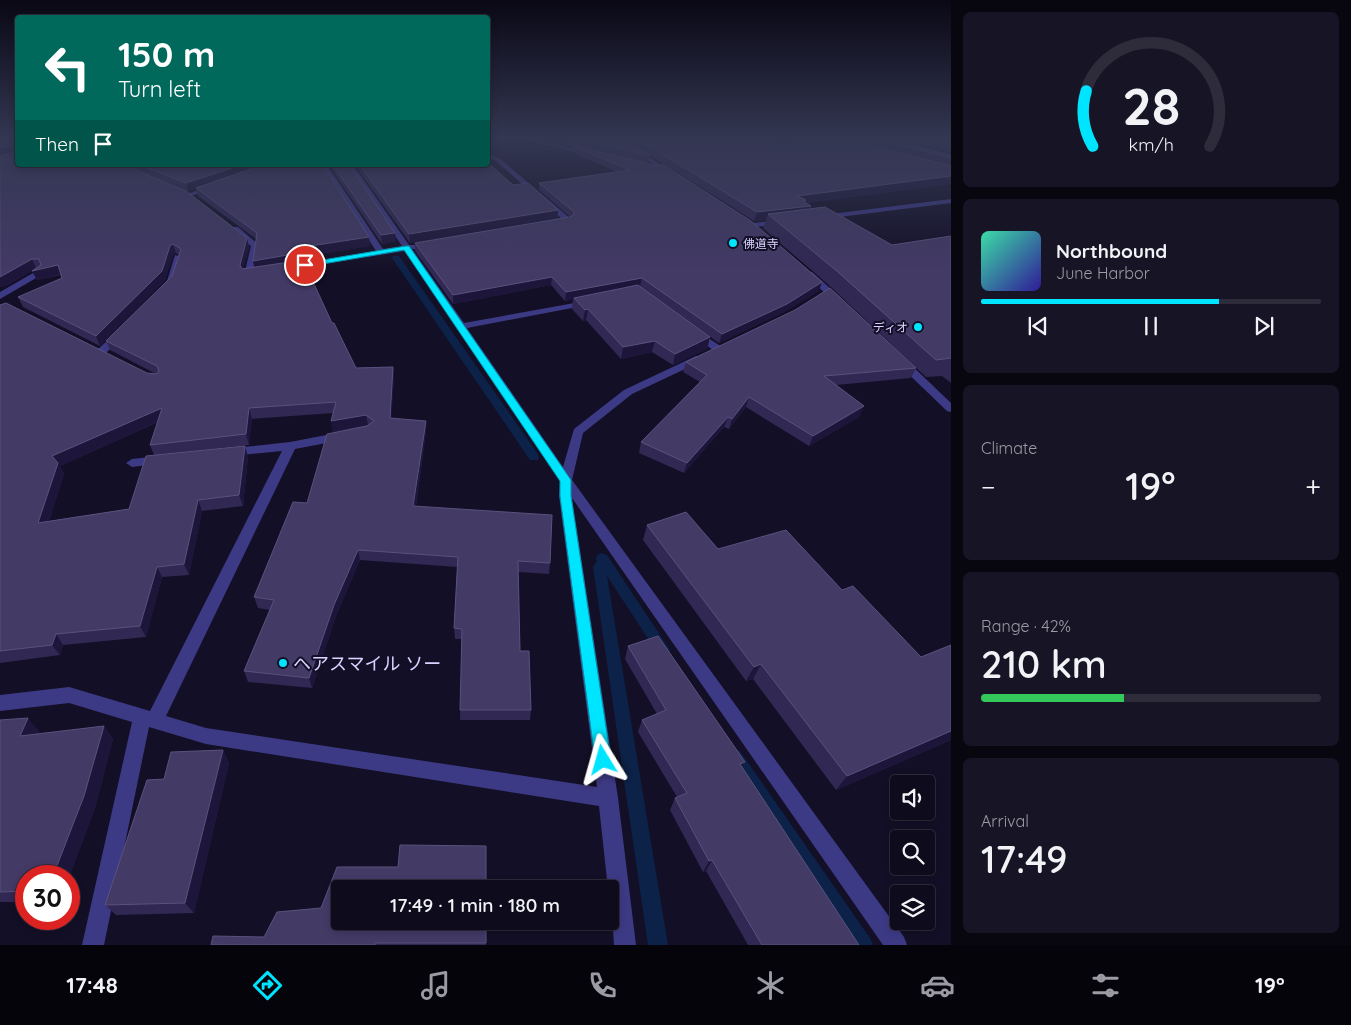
<!DOCTYPE html>
<html lang="en">
<head>
<meta charset="utf-8">
<style>
  :root { --surface:#0e0b1c; --page:#171425; --text:#f1f3f6; --muted:#9b9ba3; --line:#2e2b3b; --accent:#00e5ff }
  body { margin:0; font-family:Quicksand,"Noto Sans JP",sans-serif; background:var(--page); color:var(--text); height:100vh; display:flex; flex-direction:column; font-size:19px; white-space:nowrap }
  * { box-sizing:border-box; margin:0 }
  p { font-size:16px; color:var(--muted) }
  .icon { flex:none; width:28px; height:28px; fill:none; stroke:currentColor; stroke-width:2; stroke-linecap:round; stroke-linejoin:round }
  .map { position:relative; flex:1; overflow:hidden }
  .panel { display:flex; flex-direction:column; gap:12px; padding:12px; background:#08060f; width:400px }
  .panel>* { flex:none }
  .top-card { position:absolute; left:15px; top:15px; width:475px; height:152px; border-radius:5px; box-shadow:0 2px 8px #0003,0 0 0 1px var(--line); background:#00695c; color:#fff; overflow:hidden }
  .buttons { position:absolute; left:890px; top:775px; display:grid; gap:10px }
  .buttons a { display:grid; place-items:center; width:45px; height:45px; border-radius:5px; background:var(--surface); box-shadow:0 2px 8px #0003,0 0 0 1px var(--line); font-size:25px }
  .speed { position:absolute; left:15px; top:865px; display:flex; gap:10px; font-size:25px; font-weight:700; text-align:center }
  .speed>* { display:grid; place-content:center; width:65px; height:65px; border-radius:50%; background:var(--surface); box-shadow:0 2px 8px #0003,0 0 0 1px var(--line); line-height:1 }
  .speed .limit { border:8px solid #d22; background:#fff; color:#111 }
  .pin { position:absolute; display:grid; place-items:center; width:42px; height:42px; color:#fff; margin:-21px; border:2px solid #fff; border-radius:50%; box-shadow:0 1px 5px #0007 }
  .me { position:absolute; width:55px; margin:-28px; rotate:352deg; stroke-linejoin:round; filter:drop-shadow(0 0 4px #0008) }
  .turn { display:flex; align-items:center; gap:18px; height:105px; padding:0 20px; font-size:22px }
  .turn .icon { width:65px; height:65px; stroke-width:2.5 }
  .turn b { display:block; font-size:35px; line-height:42px }
  .then { display:flex; align-items:center; height:48px; padding:0 20px; background:#0003; gap:10px; font-size:19px }
  .big { font-size:38px; font-weight:600; line-height:1.1 }
  .panel .card { flex:1; display:flex; flex-direction:column; justify-content:center; gap:8px; min-width:0; padding:0 18px; border-radius:8px; background:var(--page) }
  .panel .dial { align-items:center; gap:0 }
  .dial svg { height:130px; overflow:visible; fill:none; stroke:var(--line); stroke-width:7; stroke-linecap:round; text-anchor:middle }
  .dial text { fill:var(--text); stroke:none }
  .song { display:flex; align-items:center; gap:15px }
  .cover { width:60px; height:60px; border-radius:8px; background:linear-gradient(135deg,hsl(160 70% 55%),hsl(250 70% 35%)) }
  .played { height:5px; border-radius:2px; background:linear-gradient(90deg,var(--accent) 70%,var(--line) 70%) }
  .keys { display:flex; justify-content:space-around; direction:ltr }
  .heat { display:flex; justify-content:space-between; align-items:center; font-size:28px; direction:ltr }
  .charge { height:8px; border-radius:4px; background:linear-gradient(90deg,#34c759 42%,var(--line) 0) }
  .trip { position:absolute; left:331px; top:880px; width:288px; height:50px; border-radius:5px; background:var(--surface); box-shadow:0 2px 8px #0003,0 0 0 1px var(--line); font-weight:600; line-height:50px; text-align:center }
  .tab-bar { display:flex; height:80px; justify-content:space-around; align-items:center; background:#06040b; color:var(--muted) }
  .tab-bar .icon { width:35px; height:35px }
  .tab-bar .selected { color:var(--accent) }
  .tab-bar b { font-size:22px; color:var(--text) }
  main { display:flex; flex:1; min-height:0 }
  .map>svg:first-child { display:block }
  .lines { fill:none; stroke-linecap:round; stroke-linejoin:round }
  .stream { fill:#0c2248; fill-rule:evenodd }
  .minor { fill:#3d3a85; fill-rule:evenodd }
  .wall { fill:#312854; fill-rule:evenodd }
  .shaded-wall { fill:#1d163a }
  .building { fill:#433a66; stroke:#5a527e }
  .route { fill:#00e5ff; stroke:#0095a6 }
  .poi-dot { fill:#00e5ff; stroke:#130f26; stroke-width:2 }
  .labels { text-anchor:middle; dominant-baseline:central; stroke-width:4; stroke-linejoin:round; paint-order:stroke }
  .far-poi-label { font-size:12px; fill:#d9d4ff; stroke:#130f26; text-anchor:start }
  .near-poi-label { font-size:18px; fill:#d9d4ff; stroke:#130f26; text-anchor:start }
</style>
</head>
<body>
<main>
<div class="map">
<svg width="951" height="945" viewBox="0 0 951 945">
  <rect width="100%" height="100%" fill="#130f26"/>
  <g class="lines">
    <!-- stream -->
    <path class="stream" d="M393,256H399L538,454L539,457L538,460H530L392,258Z
      M602,553L607,555L670,650L668,654L663,656L658,654L607,576L668,945H648L593,567L597,561L596,558L597,555Z
      M734,749L740,751L870,938L873,945H851L728,763L726,757L728,751Z"/>
    <!-- minor -->
    <path class="minor" d="M528,140H538L591,153L588,155Z
      M616,140H623L677,175L672,176Z
      M887,140H896L951,154V158Z
      M488,154L499,158L571,219V223L555,224V220L562,219L495,160L488,158Z
      M321,165H327L383,249L402,246L347,165H353L409,245H415V249H412L464,323L591,300L593,302L588,305L467,328L563,467L574,429L624,390L696,356H704V360L632,394L583,433L572,480L904,937L907,945H883L572,498L618,798L636,945H614L610,889H608L599,806L206,744L149,727L104,945H82L132,722L69,703L0,711V695L69,687L150,711L282,451L229,456L225,455L223,452L225,449L290,442L342,432L348,436L342,440L295,449L166,716L206,728L597,787L559,496L560,480L405,251L286,270V266L289,265L376,251Z
      M212,185L215,187L214,188L188,197L185,195Z
      M951,199V203L823,219L819,217L823,215Z
      M781,220L785,222L784,224L753,227L749,225L753,223Z
      M232,227H238L259,245L253,271H260V275L248,278L244,275L251,246L232,231Z
      M175,255L182,257L175,282L167,291H161L160,289L167,281Z
      M40,269L44,272L43,274L0,299V292Z
      M806,272H812L841,298V302H835L806,276Z
      M696,330L722,347V351H714L693,335L691,333Z
      M119,332L124,335L105,354H97V350L116,333Z
      M901,358L905,359L951,403V412L947,411L897,363L896,361L897,359Z
      M159,456L165,460L163,463L132,467L126,463L132,459Z"/>
  </g>
  <!-- wall -->
  <path class="wall" d="M0,140H18V165H323L370,246L300,257L301,260L332,323L356,368L393,367L394,378L391,418L426,432L416,506L550,563L549,574L518,572L520,651L531,710L530,720H460L462,639H455L454,628L457,567L360,560L336,616L312,688L248,682L244,671L270,610L258,608L254,597L307,503L368,426L332,432L333,413L252,419L249,445L154,455L150,445L158,422L60,466L64,474L49,521L129,509L248,457L243,506L202,511L189,575L162,577L146,637L63,645L60,655L0,663V305L147,373L156,374L110,350L106,341L172,276L179,255L176,253L173,254L165,280L100,346L23,307L18,297L62,278L61,275L37,280L32,271L33,270L6,286L0,287ZM149,175L188,191L196,188L198,196L256,239L253,261L255,268L243,269L249,247L247,238Z
    M546,140H626L649,155L647,163L819,291L784,312L719,343L640,286L710,337L707,349L673,365L652,352L621,359L586,320L583,321L572,309L573,299L565,301L551,285L453,304L415,251V243L570,217L539,190V183L617,172L572,152L573,146Z
    M626,140H819L794,144L830,140H951V152L918,144L916,149L951,158V184L806,203L811,206L810,209L892,245L951,236V383L942,376L926,377L832,288L763,228L766,220L754,221Z
    M329,165H349L396,241L382,244Z
    M355,165H488L513,185L558,210V219L410,243Z
    M686,362L916,368L911,378L836,385L864,406L859,417L809,446L746,407L729,429L724,427L684,473L639,453L641,442L700,382L683,372Z
    M647,525L842,590L921,657L951,645V740L836,790L753,679L746,681L643,540Z
    M628,646L745,762L742,768L859,945H748L706,871L703,872L670,810L675,798L677,797L638,732L642,720L657,714L625,659Z
    M0,720L39,731L38,734L104,726L113,739L95,808L69,877V876H26V902H0Z
    M223,750L229,763L194,913L116,915L105,905L164,779Z
    M486,921V945H211L264,937Z"/>
  <!-- shaded-wall -->
  <path class="shaded-wall" d="M774,140H819L768,148V143L770,141Z
    M15,145L18,152L0,156V148Z
    M241,165H265L188,191L186,183Z
    M951,176V184L805,203L811,206L808,214H768L766,220L754,221L757,212L797,196Z
    M558,210V219L410,243L409,234Z
    M395,233L396,241L382,244L381,235Z
    M369,237L370,246L300,257L301,262L255,270L253,261L297,248Z
    M247,238L249,247L242,275L240,265Z
    M173,244L176,253L173,254L165,280L100,346L96,336L170,246Z
    M32,259L36,268L6,286L0,287V277Z
    M58,265L62,274L37,280L32,271Z
    M552,277L551,285L453,304V295Z
    M642,278L640,286L574,298L573,299L565,301L566,292Z
    M822,282L819,291L784,312L719,343L722,334Z
    M588,309L586,320L583,321L585,310Z
    M710,337L707,349L673,365L675,354Z
    M655,341L652,352L621,359L623,347Z
    M393,367L394,378L391,429L390,418Z
    M749,397L746,407L729,429L732,419Z
    M864,406L859,417L809,446L813,436Z
    M162,408L166,418L60,466L64,474L45,534L38,523L52,456Z
    M249,408L252,419L249,445L246,434Z
    M366,415L368,425L332,432L331,421Z
    M728,417L724,427L684,473L687,463Z
    M426,421V432L414,517L413,506Z
    M245,446L248,457L243,506L239,495Z
    M198,500L202,511L189,575L184,564Z
    M358,550L360,560L336,616L312,688L309,678L334,605Z
    M157,567L162,577L146,637L140,626Z
    M56,634L63,645L60,655L52,645Z
    M761,664L753,679L746,681L754,667Z
    M28,718L39,731L31,749L20,736Z
    M104,726L113,739L95,808L69,877V876H53Z
    M951,731V740L836,790L847,776Z
    M223,750L229,763L194,913L185,903Z
    M745,762L739,774L740,764Z
    M712,860L706,871L703,872L709,861Z"/>
  <!-- building -->
  <path class="building" d="M0,140H18V165H124L186,191L247,238L240,265L242,269L303,260L332,323H334L356,368L393,367L390,418L426,421L413,506L552,515L550,563L518,561L520,651H529L531,710H460L462,629L454,628L458,557L358,550L334,605L309,678L244,671L274,600L254,597L293,502L307,503L327,434L367,426L374,421L366,415L331,421L336,402L249,408L246,434L150,445L162,408L52,456L58,463L38,523L129,509L146,456L245,446L239,495L198,500L184,564L157,567L140,626L56,634L52,645L0,651V305L6,303L147,373L156,374L159,371L157,366L106,341L172,276L181,249L173,244L170,246L162,271L96,336L18,297L62,278L58,265L32,271L41,265L39,259H32L0,277V156L16,152L17,147L15,145L0,148Z
    M580,140H626L649,155Z
    M639,140H774L770,141L768,143L773,146L830,140H849L951,166V176L797,196L806,200L803,201L811,206L757,212Z
    M880,140H883L951,158Z
    M936,140H951V144Z
    M573,146L659,166L662,164L751,221L822,282L787,304L722,334L642,278L566,292L552,277L453,295L415,243L570,217L574,214V212L539,183L630,170Z
    M488,163L513,185L528,183L558,210L409,234L360,165H488Z
    M140,165H241L186,183Z
    M262,165H323L369,237L297,248L299,253L253,261L257,233L196,188Z
    M333,165H349L395,233L381,235Z
    M825,207L892,245L951,236V358L936,360L838,272L768,214Z
    M638,285L710,337L675,354L655,341L623,347L588,309L585,310L574,298Z
    M830,288L916,368L824,376L864,406L813,436L749,397L732,419L728,417L687,463L641,442L707,375L686,362L795,310Z
    M686,512L718,549L786,530L842,590L853,586L921,657L951,645V731L847,776L761,664L754,667L647,525Z
    M658,636L745,762L740,764L859,945H762L712,860L709,861L675,798L687,793L642,720L666,710L628,646Z
    M28,718L20,736L104,726L84,796L53,876H26V891L0,892V720Z
    M223,750L185,903L105,905L147,780L164,779L171,752Z
    M400,845L486,846V889H340V921H486V943H376L375,945H211L213,936L264,937L277,912L321,908L337,867H398Z"/>
  <!-- sky -->
  <linearGradient id="sky" x2="0" y2="1"><stop stop-color="#0a0815"/><stop offset="0.51" stop-color="#333752"/><stop offset="1" stop-color="#333752" stop-opacity="0"/></linearGradient>
  <rect width="951" height="272" fill="url(#sky)"/>
  <!-- route -->
  <path class="route" d="M406,246H409L571,480V496L611,760L609,766L603,768L597,766L595,760L560,496V481L404,250L305,267L301,265L305,263Z"/>
  <!-- markers -->
  <g class="poi-dot">
    <circle cx="733" cy="243" r="5"/>
    <circle cx="918" cy="327" r="5"/>
    <circle cx="283" cy="663" r="5"/>
  </g>
  <g class="labels">
    <!-- far-poi labels -->
    <g class="far-poi-label">
      <text x="743" y="243">佛道寺</text>
      <text x="908" y="327" text-anchor="end">ディオ</text>
    </g>
    <!-- near-poi labels -->
    <g class="near-poi-label">
      <text x="293" y="663">ヘアスマイル ソー</text>
    </g>
  </g>
</svg>
<div class="buttons">
<a><svg class="icon" aria-label="sound" viewBox="0 0 24 24"><path d="M4 9h4l5-4v14l-5-4H4zM17 9q2 3 0 6"/></svg></a>
<a><svg class="icon" aria-label="search" viewBox="0 0 24 24"><circle cx="10" cy="10" r="6"/><path d="M15 15l6 6"/></svg></a>
<a><svg class="icon" aria-label="layers" viewBox="0 0 24 24"><path d="M12 4l9 5-9 5-9-5zM3 14l9 5 9-5"/></svg></a>
</div>
<div class="speed"><div class="limit">30</div></div>
<div class="pin" style="left:305px;top:265px;background:#d93025"><svg class="icon" aria-label="arrive" viewBox="0 0 24 24"><path d="M6 21V4h12l-3 4 3 4H6"/></svg></div>
<svg class="me" style="left:603px;top:760px" viewBox="-20 -20 40 40"><path d="M0-17L14 15 0 8-14 15z" fill="#00e5ff" stroke="#fff" stroke-width="4"/></svg>
<div class="trip">17:49 · 1 min · 180 m</div>
<div class="top-card">
<div class="turn"><svg class="icon" aria-label="left" viewBox="0 0 24 24"><path d="M17 20v-9H6M10 6l-5 5 5 5"/></svg><div><b>150 m</b>Turn left</div></div>
<div class="then">Then<svg class="icon" aria-label="arrive" viewBox="0 0 24 24"><path d="M6 21V4h12l-3 4 3 4H6"/></svg></div>
</div>
</div>
<section class="panel">
<div class="card dial"><svg viewBox="0 0 100 80">
<path d="M14 69A42 42 0 1 1 86 69"/>
<path d="M14 69A42 42 0 0 1 10 35" stroke="#00e5ff"/>
<text x="50" y="56" font-size="32" font-weight="700">28</text>
<text x="50" y="72" font-size="11">km/h</text>
</svg></div>
<div class="card">
<div class="song"><i class="cover"></i><div><b>Northbound</b><p>June Harbor</p></div></div>
<div class="played"></div>
<div class="keys"><svg class="icon" aria-label="previous" viewBox="0 0 24 24"><path d="M18 5L8 12l10 7zM5 5v14"/></svg><svg class="icon" aria-label="pause" viewBox="0 0 24 24"><path d="M8 5v14M16 5v14"/></svg><svg class="icon" aria-label="next" viewBox="0 0 24 24"><path d="M6 5l10 7-10 7zM19 5v14"/></svg></div>
</div>
<div class="card"><p>Climate</p>
<div class="heat"><a>−</a><b class="big">19°</b><a>+</a></div>
</div>
<div class="card"><p>Range · 42%</p><b class="big">210 km</b><div class="charge"></div></div>
<div class="card"><p>Arrival</p><b class="big">17:49</b></div>
</section>
</main>
<nav class="tab-bar">
<b>17:48</b>
<svg class="icon selected" aria-label="directions" viewBox="0 0 24 24"><path d="M12 3l9 9-9 9-9-9zM9 14v-3h6M13 9l2 2-2 2"/></svg>
<svg class="icon" aria-label="music" viewBox="0 0 24 24"><path d="M9 18V5l10-2v13"/><circle cx="6" cy="18" r="3"/><circle cx="16" cy="16" r="3"/></svg>
<svg class="icon" aria-label="phone" viewBox="0 0 24 24"><path d="M5 4h4l2 5-3 2q2 4 5 5l2-3 5 2v4C11 20 4 13 5 4z"/></svg>
<svg class="icon" aria-label="climate" viewBox="0 0 24 24"><path d="M12 3v18M4 7l16 10M4 17L20 7"/></svg>
<svg class="icon" aria-label="car" viewBox="0 0 24 24"><path d="M5 17H2v-5l4-1 3-4h7l3 4 3 1v5h-3M9 17h6M6 11h13"/><circle cx="7" cy="17" r="2"/><circle cx="17" cy="17" r="2"/></svg>
<svg class="icon" aria-label="filters" viewBox="0 0 24 24"><path d="M4 7h16M4 17h16"/><circle cx="9" cy="7" r="2"/><circle cx="15" cy="17" r="2"/></svg>
<b>19°</b>
</nav>
</body>
</html>
